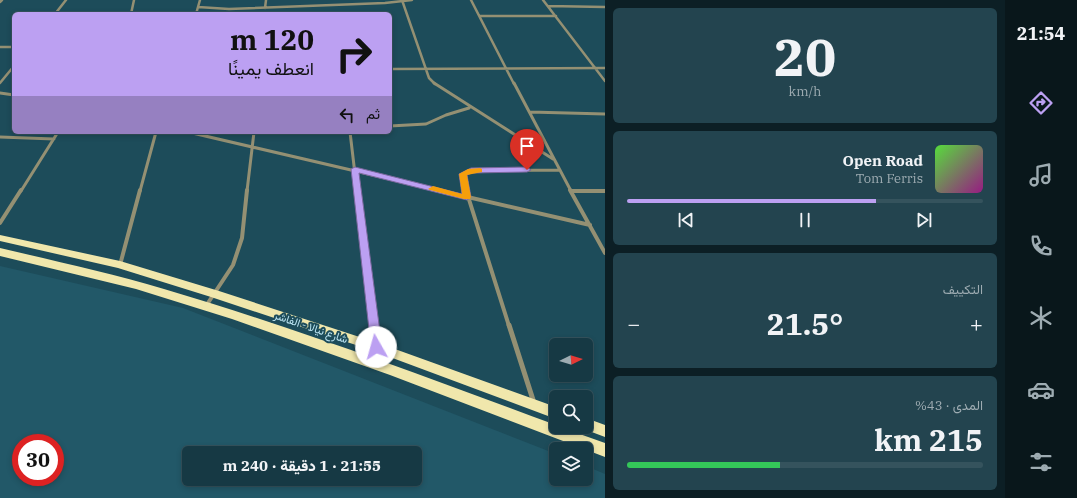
<!DOCTYPE html>
<html lang="ar">
<head>
<meta charset="utf-8">
<style>
  :root { --surface:#163944; --page:#23444f; --text:#f1f3f6; --muted:#9eacb2; --line:#35535d; --accent:#bca0f2 }
  body { margin:0; font-family:"IBM Plex Serif",Vazirmatn,serif; background:var(--page); color:var(--text); direction:rtl; height:100vh; display:flex; flex-direction:column; font-size:15px; white-space:nowrap }
  * { box-sizing:border-box; margin:0 }
  p { font-size:13px; color:var(--muted) }
  .icon { flex:none; width:22px; height:22px; fill:none; stroke:currentColor; stroke-width:2; stroke-linecap:round; stroke-linejoin:round }
  .map { position:relative; flex:1; overflow:hidden; direction:ltr }
  .details { display:flex; flex-direction:column; gap:8px; padding:8px; background:#0c1f25; width:400px }
  .details>* { flex:none }
  .banner { position:absolute; left:12px; top:12px; width:380px; height:122px; border-radius:6px; box-shadow:0 2px 6px #0003,0 0 0 1px var(--line); direction:rtl; background:#bca0f2; color:#111; overflow:hidden }
  .needle { width:26px; rotate:85deg }
  .tools { position:absolute; left:549px; top:338px; display:grid; gap:8px }
  .tools a { display:grid; place-items:center; width:44px; height:44px; border-radius:6px; background:var(--surface); box-shadow:0 2px 6px #0003,0 0 0 1px var(--line); font-size:20px }
  .speed { position:absolute; left:12px; top:434px; display:flex; gap:8px; font-size:20px; font-weight:700; text-align:center }
  .speed>* { display:grid; place-content:center; width:52px; height:52px; border-radius:50%; background:var(--surface); box-shadow:0 2px 6px #0003,0 0 0 1px var(--line); line-height:1 }
  .speed .limit { border:6px solid #d22; background:#fff; color:#111 }
  .pin { position:absolute; display:grid; place-items:center; width:34px; height:34px; color:#fff; margin:-41px -17px; border-radius:50% 50% 50% 0; rotate:-45deg; box-shadow:0 0 4px #0007 }
  .pin .icon { rotate:45deg }
  .me { position:absolute; width:44px; margin:-22px; rotate:353deg; stroke-linejoin:round; filter:drop-shadow(0 0 3px #0008) }
  .turn { display:flex; align-items:center; gap:14px; height:84px; padding:0 12px; font-size:18px }
  .turn .icon { width:52px; height:52px; stroke-width:2.5 }
  .turn b { display:block; font-size:28px; line-height:34px }
  .then { display:flex; align-items:center; height:38px; padding:0 12px; background:#0003; gap:8px; font-size:15px }
  .big { font-size:30px; font-weight:800; line-height:1.1 }
  .details .tile { flex:1; display:flex; flex-direction:column; justify-content:center; gap:6px; min-width:0; padding:0 14px; border-radius:6px; background:var(--page) }
  .details .dial { align-items:center; gap:0 }
  .dial b { font-size:52px; line-height:1 }
  .song { display:flex; align-items:center; gap:12px }
  .cover { width:48px; height:48px; border-radius:6px; background:linear-gradient(135deg,hsl(110 70% 55%),hsl(310 70% 35%)) }
  .played { height:4px; border-radius:2px; background:linear-gradient(90deg,var(--accent) 70%,var(--line) 70%) }
  .keys { display:flex; justify-content:space-around; direction:ltr }
  .heat { display:flex; justify-content:space-between; align-items:center; font-size:22px; direction:ltr }
  .charge { height:6px; border-radius:3px; background:linear-gradient(90deg,#34c759 43%,var(--line) 0) }
  .trip { position:absolute; left:182px; top:446px; width:240px; height:40px; border-radius:6px; background:var(--surface); box-shadow:0 2px 6px #0003,0 0 0 1px var(--line); font-weight:800; line-height:40px; text-align:center; direction:rtl }
  main { display:flex; flex:1; min-height:0 }
  .dock { display:flex; flex-direction:column; width:72px; justify-content:space-around; align-items:center; background:#09171b; color:var(--muted) }
  .dock .icon { width:28px; height:28px }
  .dock .active { color:var(--accent) }
  .dock b { font-size:18px; color:var(--text) }
  .map>svg:first-child { display:block }
  .built { fill:#225868; fill-rule:evenodd }
  .lines { fill:none; stroke-linecap:round; stroke-linejoin:round }
  .minor-far3 { stroke:#949073; stroke-width:2.5 }
  .minor-far2 { stroke:#949073; stroke-width:3 }
  .minor-far1 { stroke:#949073; stroke-width:4 }
  .minor { stroke:#949073; stroke-width:5 }
  .trunk { fill:#f0e7ac; fill-rule:evenodd }
  .route { fill:#bca0f2; stroke:#7a689d }
  .slow { fill:#f59e0b }
  .labels { text-anchor:middle; dominant-baseline:central; stroke-width:4; stroke-linejoin:round; paint-order:stroke }
  .street-label { font-size:11px; fill:#bfe8f6; stroke:#1d4c5a }
</style>
</head>
<body>
<main>
<nav class="dock">
<b>21:54</b>
<svg class="icon active" aria-label="directions" viewBox="0 0 24 24"><path d="M12 3l9 9-9 9-9-9zM9 14v-3h6M13 9l2 2-2 2"/></svg>
<svg class="icon" aria-label="music" viewBox="0 0 24 24"><path d="M9 18V5l10-2v13"/><circle cx="6" cy="18" r="3"/><circle cx="16" cy="16" r="3"/></svg>
<svg class="icon" aria-label="phone" viewBox="0 0 24 24"><path d="M5 4h4l2 5-3 2q2 4 5 5l2-3 5 2v4C11 20 4 13 5 4z"/></svg>
<svg class="icon" aria-label="climate" viewBox="0 0 24 24"><path d="M12 3v18M4 7l16 10M4 17L20 7"/></svg>
<svg class="icon" aria-label="car" viewBox="0 0 24 24"><path d="M5 17H2v-5l4-1 3-4h7l3 4 3 1v5h-3M9 17h6M6 11h13"/><circle cx="7" cy="17" r="2"/><circle cx="17" cy="17" r="2"/></svg>
<svg class="icon" aria-label="filters" viewBox="0 0 24 24"><path d="M4 7h16M4 17h16"/><circle cx="9" cy="7" r="2"/><circle cx="15" cy="17" r="2"/></svg>
</nav>
<section class="details">
<div class="tile dial"><b>20</b><p>km/h</p></div>
<div class="tile">
<div class="song"><i class="cover"></i><div><b>Open Road</b><p>Tom Ferris</p></div></div>
<div class="played"></div>
<div class="keys"><svg class="icon" aria-label="previous" viewBox="0 0 24 24"><path d="M18 5L8 12l10 7zM5 5v14"/></svg><svg class="icon" aria-label="pause" viewBox="0 0 24 24"><path d="M8 5v14M16 5v14"/></svg><svg class="icon" aria-label="next" viewBox="0 0 24 24"><path d="M6 5l10 7-10 7zM19 5v14"/></svg></div>
</div>
<div class="tile"><p>التكييف</p>
<div class="heat"><a>−</a><b class="big">21.5°</b><a>+</a></div>
</div>
<div class="tile"><p>المدى · 43%</p><b class="big">215 km</b><div class="charge"></div></div>
</section>
<div class="map">
<svg width="605" height="498" viewBox="0 0 605 498">
  <rect width="100%" height="100%" fill="#1d4c5a"/>
  <!-- built -->
  <path class="built" d="M0,266L183,308L556,454V479H586V466L605,474V498H0ZM21,443H55V477H21ZM189,453H415V479H189Z"/>
  <g class="lines">
    <!-- minor-far3 -->
    <path class="minor-far3" d="M402,0L429,78L435,84
      M471,0L514,84
      M543,0L605,81
      M0,2L2,0
      M548,6L605,7
      M198,7L229,9L385,3L412,0
      M265,8L266,0
      M55,14L66,0
      M131,14L134,0
      M196,14L200,0
      M480,16H556
      M0,47H14
      M390,69L605,68
      M0,83L14,66"/>
    <!-- minor-far2 -->
    <path class="minor-far2" d="M434,83L553,159
      M514,83L571,191
      M0,93L14,95
      M530,112L605,114
      M390,126L426,124L446,115L469,108
      M188,132L441,191
      M350,132L357,191
      M0,137L54,139
      M21,191L58,132
      M140,191L156,132
      M247,191L254,132
      M466,191L463,174L471,171L559,170"/>
    <!-- minor-far1 -->
    <path class="minor-far1" d="M357,190L374,326
      M437,190L590,225
      M466,190L509,326
      M570,190L605,253
      M572,191H605
      M0,223L21,190
      M120,265L140,190
      M206,306L233,265L242,238L247,190"/>
    <!-- minor -->
    <path class="minor" d="M373,325L376,346
      M509,325L534,403"/>
    <!-- trunk -->
    <path class="trunk" d="M0,235L120,261L219,291L381,344L556,407V419L371,350L211,297L118,268L0,241Z
      M0,248C55,261 110,273 164,289C297,328 426,377 556,425V427H560L605,443V457L390,375L232,319L136,289L0,256Z
      M586,418L605,425V437L581,428L580,427H586Z"/>
  </g>
  <!-- route -->
  <path class="route" d="M355,167L462,194L459,174L471,168L527,167L531,170L527,172L472,173L467,175L471,197L467,200L359,173L382,347L380,350H373L371,347L351,169Z"/>
  <!-- slow -->
  <path class="slow" d="M480,168L482,169V172L467,175L471,197L470,199H464L430,190L428,189L433,186L462,194L459,174L468,169Z"/>
  <g class="labels">
    <!-- street labels -->
    <g class="street-label">
      <text transform="translate(311 327) rotate(19)">شارع نيالا - الفاشر</text>
    </g>
  </g>
</svg>
<div class="tools">
<a><svg class="needle" viewBox="-14 -14 28 28"><path d="M0-13l5 13h-10z" fill="#e53935"/><path d="M0 13l5-13h-10z" fill="#9eacb2"/></svg></a>
<a><svg class="icon" aria-label="search" viewBox="0 0 24 24"><circle cx="10" cy="10" r="6"/><path d="M15 15l6 6"/></svg></a>
<a><svg class="icon" aria-label="layers" viewBox="0 0 24 24"><path d="M12 4l9 5-9 5-9-5zM3 14l9 5 9-5"/></svg></a>
</div>
<div class="speed"><div class="limit">30</div></div>
<div class="pin" style="left:527px;top:170px;background:#d93025"><svg class="icon" aria-label="arrive" viewBox="0 0 24 24"><path d="M6 21V4h12l-3 4 3 4H6"/></svg></div>
<svg class="me" style="left:376px;top:347px" viewBox="-20 -20 40 40"><circle r="19" fill="#fff"/><path d="M0-13L10 11 0 6-10 11z" fill="#bca0f2"/></svg>
<div class="trip">21:55 · 1 دقيقة · 240 m</div>
<div class="banner">
<div class="turn"><svg class="icon" aria-label="right" viewBox="0 0 24 24"><path d="M7 20v-9h11M14 6l5 5-5 5"/></svg><div><b>120 m</b>انعطف يمينًا</div></div>
<div class="then">ثم<svg class="icon" aria-label="left" viewBox="0 0 24 24"><path d="M17 20v-9H6M10 6l-5 5 5 5"/></svg></div>
</div>
</div>
</main>
</body>
</html>
